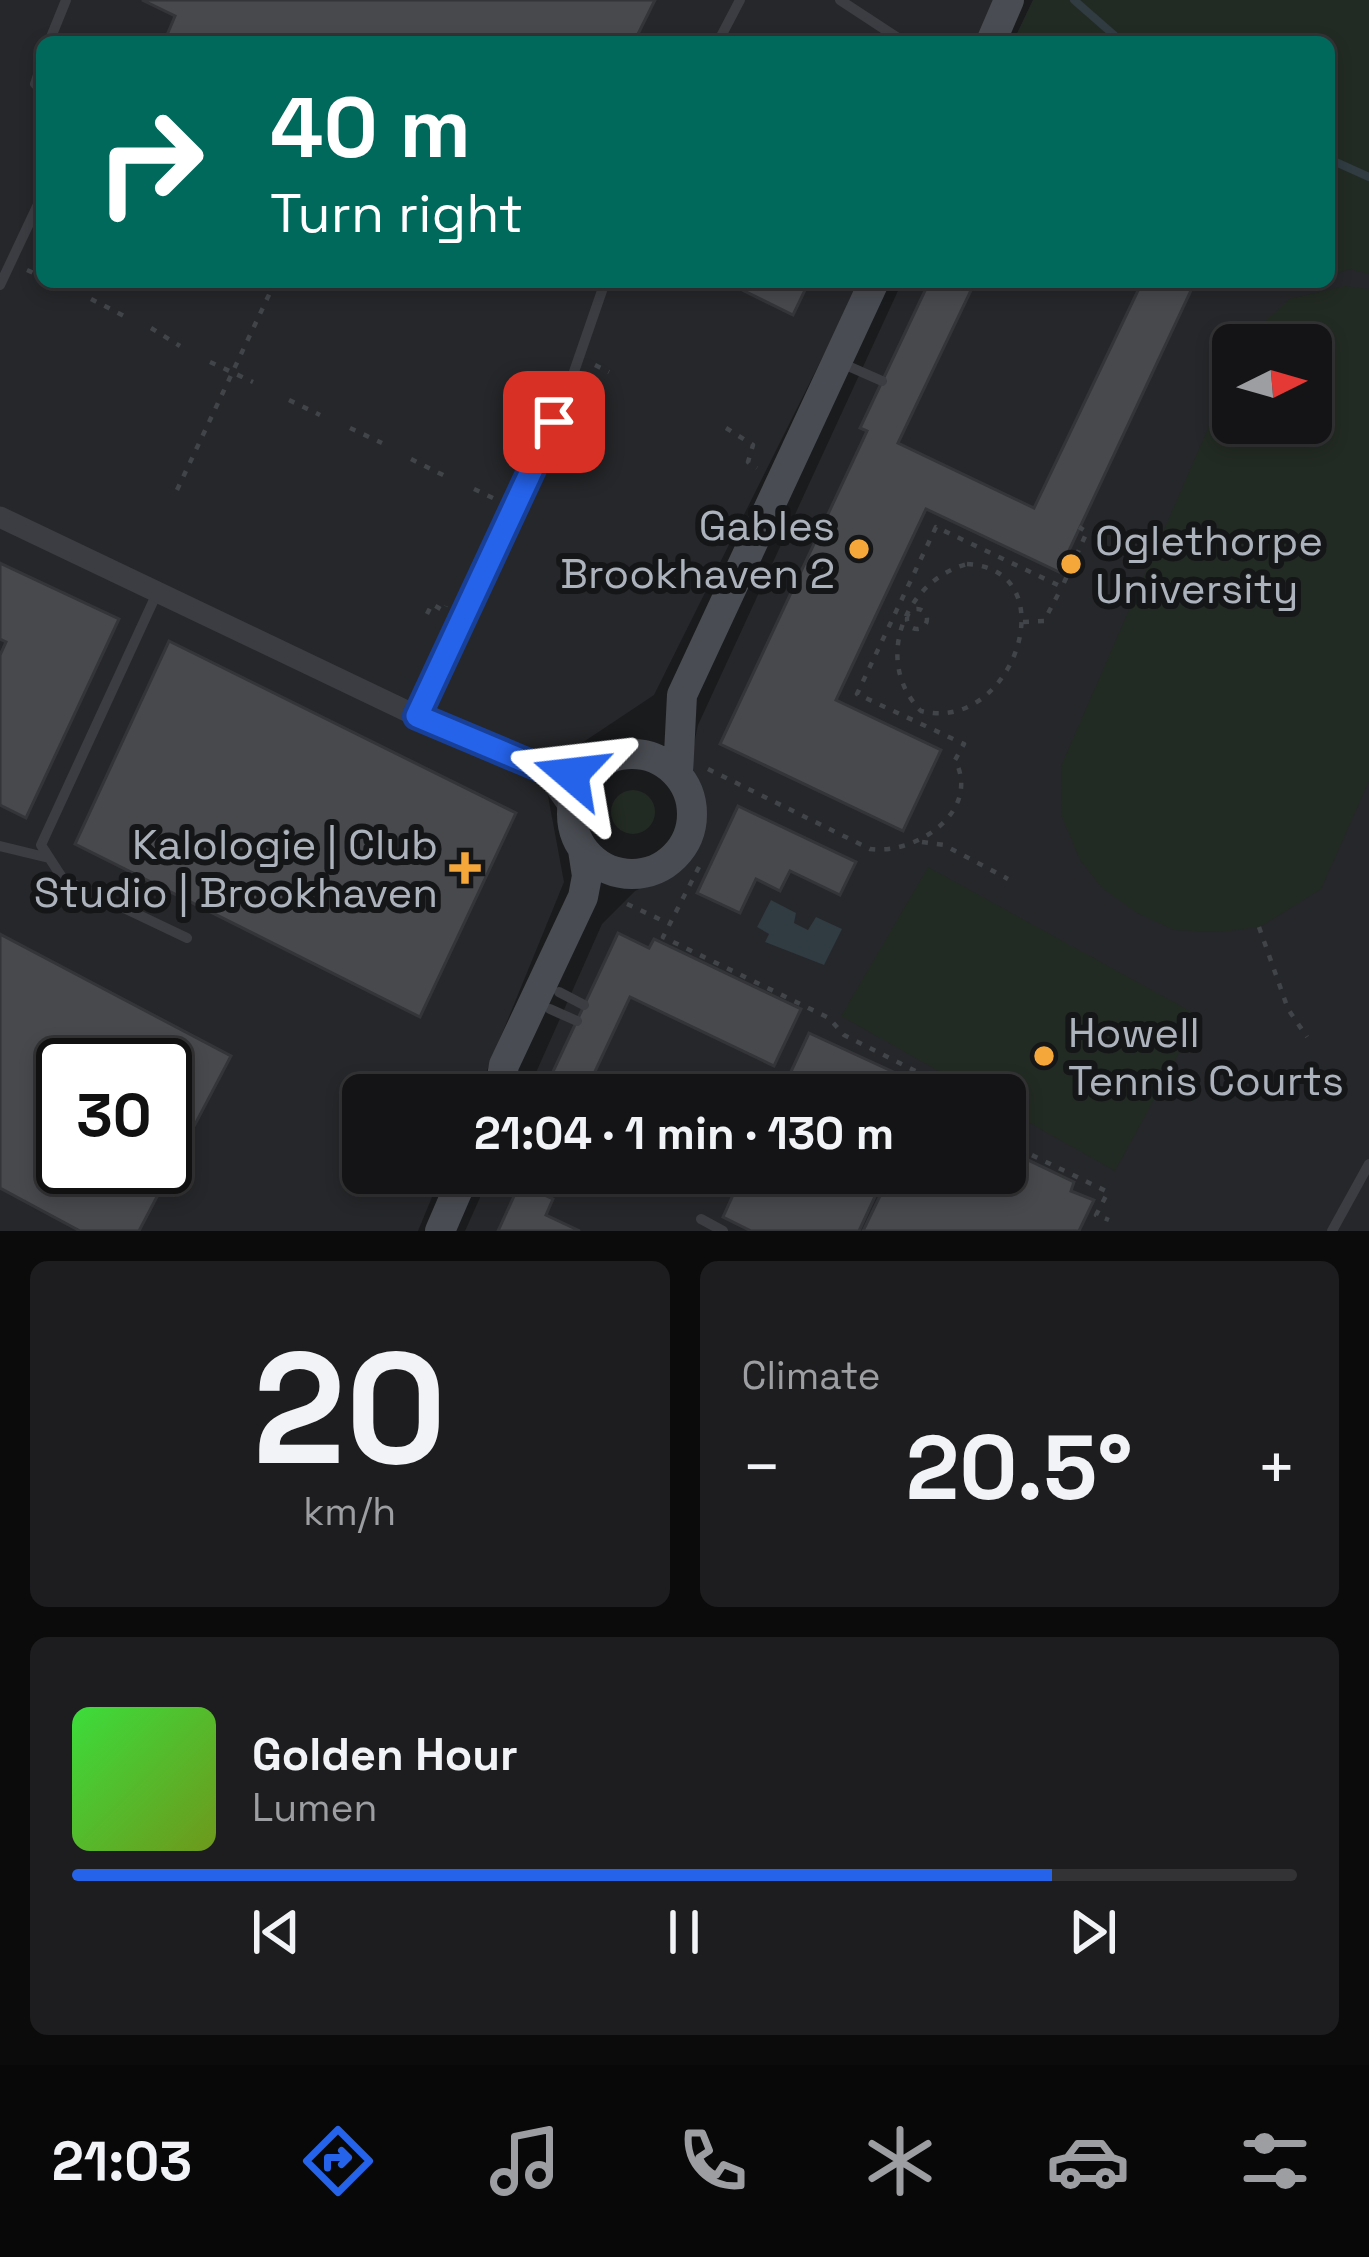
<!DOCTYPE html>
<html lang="en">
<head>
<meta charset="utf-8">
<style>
  :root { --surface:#141416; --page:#1d1d1f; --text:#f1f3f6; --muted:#9d9ea1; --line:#333335; --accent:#2563eb }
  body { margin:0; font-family:"Space Grotesk",sans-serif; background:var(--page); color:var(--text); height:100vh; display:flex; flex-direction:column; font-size:45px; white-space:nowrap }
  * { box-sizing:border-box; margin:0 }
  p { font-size:39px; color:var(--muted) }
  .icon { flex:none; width:66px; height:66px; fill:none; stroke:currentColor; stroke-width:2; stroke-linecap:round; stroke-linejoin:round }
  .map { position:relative; height:1231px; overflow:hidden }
  .side { display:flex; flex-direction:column; gap:30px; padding:30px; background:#0b0b0c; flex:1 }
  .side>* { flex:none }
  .guide { position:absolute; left:36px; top:36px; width:1299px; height:252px; border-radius:18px; box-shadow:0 6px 18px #0003,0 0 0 3px var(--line); background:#00695c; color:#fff; overflow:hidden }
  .needle { width:78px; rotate:85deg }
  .controls { position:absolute; left:1212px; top:324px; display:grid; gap:24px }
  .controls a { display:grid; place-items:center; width:120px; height:120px; border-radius:18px; background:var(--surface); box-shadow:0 6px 18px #0003,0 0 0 3px var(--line); font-size:60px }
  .speed { position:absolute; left:36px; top:1038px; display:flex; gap:24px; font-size:60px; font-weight:700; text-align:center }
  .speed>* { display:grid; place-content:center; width:156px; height:156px; border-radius:50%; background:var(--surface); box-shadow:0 6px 18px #0003,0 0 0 3px var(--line); line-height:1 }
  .speed .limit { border:6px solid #111; border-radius:18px; background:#fff; color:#111 }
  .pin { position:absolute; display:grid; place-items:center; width:102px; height:102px; color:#fff; margin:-51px; border-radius:24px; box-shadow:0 6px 18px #0006 }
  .me { position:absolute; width:132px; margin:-66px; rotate:287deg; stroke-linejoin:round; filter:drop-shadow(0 0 9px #0008) }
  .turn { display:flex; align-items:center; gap:42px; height:252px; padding:0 36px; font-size:54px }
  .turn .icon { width:156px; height:156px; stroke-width:2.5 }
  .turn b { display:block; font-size:84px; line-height:102px }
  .big { font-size:90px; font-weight:700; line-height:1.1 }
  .side .widget { flex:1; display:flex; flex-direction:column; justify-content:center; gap:18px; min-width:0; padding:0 42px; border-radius:18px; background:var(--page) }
  .side .dial { align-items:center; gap:0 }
  .dial b { font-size:156px; line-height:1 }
  .song { display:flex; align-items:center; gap:36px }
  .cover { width:144px; height:144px; border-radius:18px; background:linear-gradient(135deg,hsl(120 70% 55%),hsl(80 70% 35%)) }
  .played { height:12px; border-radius:6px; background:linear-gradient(90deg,var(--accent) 80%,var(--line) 80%) }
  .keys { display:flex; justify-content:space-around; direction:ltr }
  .heat { display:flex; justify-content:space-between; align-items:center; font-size:66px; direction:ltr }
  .side .tiles { flex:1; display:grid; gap:30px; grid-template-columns:1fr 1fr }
  .widget:last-child { grid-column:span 2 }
  .trip { position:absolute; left:342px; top:1074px; width:684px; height:120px; border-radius:18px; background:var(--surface); box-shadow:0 6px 18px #0003,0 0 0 3px var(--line); font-weight:700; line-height:120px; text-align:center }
  .dock { display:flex; height:192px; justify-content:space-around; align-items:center; background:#080809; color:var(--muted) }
  .dock .icon { width:84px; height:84px }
  .dock .active { color:var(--accent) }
  .dock b { font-size:54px; color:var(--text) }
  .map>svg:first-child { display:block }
  .built { fill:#26272a; fill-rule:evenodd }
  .green { fill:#222b23 }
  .water { fill:#303b42 }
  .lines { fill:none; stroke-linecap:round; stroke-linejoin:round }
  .stream { stroke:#303b42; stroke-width:8 }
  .building { fill:#47494d; stroke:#343539; stroke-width:3; fill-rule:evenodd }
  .path { stroke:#414449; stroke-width:4.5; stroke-dasharray:6 9; stroke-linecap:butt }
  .lane { stroke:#3b3d42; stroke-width:10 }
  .street { stroke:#3b3d42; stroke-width:21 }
  .secondary { stroke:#494c52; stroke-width:30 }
  .route-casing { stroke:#184099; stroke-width:30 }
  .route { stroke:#2563eb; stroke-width:21 }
  .poi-dot { fill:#f5a73a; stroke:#151618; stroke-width:4.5 }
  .labels { text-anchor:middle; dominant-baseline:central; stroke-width:12; stroke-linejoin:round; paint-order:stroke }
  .poi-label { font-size:42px; fill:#adb3bc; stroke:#151618; text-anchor:end }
</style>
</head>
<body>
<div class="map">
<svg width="1369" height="1231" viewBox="0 0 1369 1231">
  <rect width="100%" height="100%" fill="#1a1b1d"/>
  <!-- built -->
  <path class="built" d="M0,0H998L978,42H42V282H860L654,695L543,769L564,882L477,1095H363V1173H442L418,1231H0ZM63,1065H165V1167H63Z
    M1033,0H1369V1231H465L491,1173H1005V1095H526L602,924L635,891L676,872L699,837L702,811L691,757L698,725L902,282H1329V42H1013ZM1233,345H1311V423H1233Z"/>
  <!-- green -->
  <path class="green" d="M1033,0H1369V274L1349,269L1329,277V42H1013Z
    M1345,286L1369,289V781L1321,889L1260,927L1219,932L1174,930L1137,913L1102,888L1080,860L1062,817L1061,766L1233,371V423H1311V345H1244L1247,338L1289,299Z
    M611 812a22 22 0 1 1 44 0a22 22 0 1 1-44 0Z
    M928,867L1199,1016L1115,1171L1005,1109V1095H981L841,1016Z"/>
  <!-- water -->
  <path class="water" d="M771,900L796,913L794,923L808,930L816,917L842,929L824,965L765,942L769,934L757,927Z"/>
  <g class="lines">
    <!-- stream -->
    <path class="stream" d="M1074,0L1122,42
      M1329,159L1369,177"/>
  </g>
  <!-- building -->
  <path class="building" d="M142,0H655L637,36L650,42H164L175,16Z
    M726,282H809L793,315Z
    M929,282H975L898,443L1034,508L1142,282H1195L1059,572L926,509L836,700L941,750L903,831L720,744L867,431L860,428Z
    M0,563L119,619L26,818L0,805V655L6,642L0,639Z
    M169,641L516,813L420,1017L75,844Z
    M738,806L856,862L840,895L790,871L780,891L756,879L740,913L697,893Z
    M618,933L649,948L654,939L801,1009L774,1066L630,997L584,1095H542Z
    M0,934L231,1056L139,1231H80L0,1188ZM63,1065H165V1167H63Z
    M809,1033L926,1087L923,1095H780Z
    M1005,1149L1074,1182L1071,1191L1094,1200L1079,1231H863L891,1173H1005Z
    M506,1173H547L538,1192L553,1199L546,1215L580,1231H498L514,1196L498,1189Z
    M743,1173H886L859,1231H751L723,1217Z"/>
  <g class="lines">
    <!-- path -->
    <path class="path" d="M27,270L42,277
      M54,282L61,285
      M91,299L124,316
      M151,328L180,346
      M210,362L253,382
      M595,365L609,372
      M289,400L320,415
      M350,428L382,443
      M726,428L753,445L748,462L757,468
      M411,459L445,476
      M474,489L495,499
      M177,490L275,282
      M967,564C1069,569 1013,735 921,711C872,661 905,581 967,564Z
      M907 619a10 10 0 1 1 20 0a10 10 0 1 1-20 0Z
      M427,614L432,604L444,611L446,606
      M1023,622L1044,621L1062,587
      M708,769L870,849C915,855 982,812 955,760L964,744L857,694L936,527L1062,587L1087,532L1079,527
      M922,842L944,845L1008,879
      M699,867L663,937L829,1018L844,1035L963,1095
      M627,904L670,924
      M1259,927L1288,1009L1307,1037
      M1005,1142L1108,1192L1096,1215L1109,1220"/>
    <!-- lane -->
    <path class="lane" d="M840,0L904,42
      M49,42L66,0
      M718,42L740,0
      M42,63L35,84L42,88
      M0,285L42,196
      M839,362L882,381
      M157,593L41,845L63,879L187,938
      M417,716L567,392L605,282
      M0,846L49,858
      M559,992L584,1005
      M550,1009L577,1021
      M701,1219L723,1231
      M1332,1231L1369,1164"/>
    <!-- street -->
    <path class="street" d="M0,517L417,716L543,769L572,811
      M544,769L587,773"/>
    <!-- secondary -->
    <path class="secondary" d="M991,42L1009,0
      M572 814a60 60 0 1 1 120 0a60 60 0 1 1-120 0Z
      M678,774L682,695L874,282
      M499,1095L504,1065L583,897L587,876L583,850
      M440,1231L465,1173"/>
  </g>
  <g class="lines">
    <!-- route casing -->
    <g class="route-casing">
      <path id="route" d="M554,422L417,716L543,769L571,774"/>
    </g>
    <!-- route -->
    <use href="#route" class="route"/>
  </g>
  <!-- markers -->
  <g class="poi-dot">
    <circle cx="859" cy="549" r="12"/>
    <circle cx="1071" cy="564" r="12"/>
    <path d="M459 850h12v12h12v12h-12v12h-12v-12h-12v-12h12z"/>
    <circle cx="1044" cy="1056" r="12"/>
  </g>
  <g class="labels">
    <!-- poi labels -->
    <g class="poi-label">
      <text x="835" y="525">Gables<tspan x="835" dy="48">Brookhaven 2</tspan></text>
      <text x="1095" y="540" text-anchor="start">Oglethorpe<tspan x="1095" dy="48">University</tspan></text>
      <text x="438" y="844">Kalologie | Club<tspan x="438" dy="48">Studio | Brookhaven</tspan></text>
      <text x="1068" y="1032" text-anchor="start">Howell<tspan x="1068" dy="48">Tennis Courts</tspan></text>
    </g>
  </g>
</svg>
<div class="controls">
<a><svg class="needle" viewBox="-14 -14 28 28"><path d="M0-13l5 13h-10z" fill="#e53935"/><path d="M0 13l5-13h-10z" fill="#9d9ea1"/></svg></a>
</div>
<div class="speed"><div class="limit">30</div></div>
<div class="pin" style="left:554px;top:422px;background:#d93025"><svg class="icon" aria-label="arrive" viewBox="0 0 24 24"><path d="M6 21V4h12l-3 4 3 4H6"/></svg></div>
<svg class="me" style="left:571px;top:774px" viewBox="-20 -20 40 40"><path d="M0-17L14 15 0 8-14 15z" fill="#2563eb" stroke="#fff" stroke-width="4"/></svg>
<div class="trip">21:04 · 1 min · 130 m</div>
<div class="guide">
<div class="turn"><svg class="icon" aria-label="right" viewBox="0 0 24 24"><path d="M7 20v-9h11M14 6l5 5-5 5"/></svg><div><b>40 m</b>Turn right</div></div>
</div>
</div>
<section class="side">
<div class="tiles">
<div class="widget dial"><b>20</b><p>km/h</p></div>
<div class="widget"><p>Climate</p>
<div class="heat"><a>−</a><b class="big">20.5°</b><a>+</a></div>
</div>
<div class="widget">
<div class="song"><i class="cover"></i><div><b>Golden Hour</b><p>Lumen</p></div></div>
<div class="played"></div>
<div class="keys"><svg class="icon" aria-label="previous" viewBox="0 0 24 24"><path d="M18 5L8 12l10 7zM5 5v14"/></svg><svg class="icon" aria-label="pause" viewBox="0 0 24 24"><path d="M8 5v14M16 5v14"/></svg><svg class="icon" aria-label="next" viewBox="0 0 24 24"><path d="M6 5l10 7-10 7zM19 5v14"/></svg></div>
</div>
</div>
</section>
<nav class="dock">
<b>21:03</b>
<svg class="icon active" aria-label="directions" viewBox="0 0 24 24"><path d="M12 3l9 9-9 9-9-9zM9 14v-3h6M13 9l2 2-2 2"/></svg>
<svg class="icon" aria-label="music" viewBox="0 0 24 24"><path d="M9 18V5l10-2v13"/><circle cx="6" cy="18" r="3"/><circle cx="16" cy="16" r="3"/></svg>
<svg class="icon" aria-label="phone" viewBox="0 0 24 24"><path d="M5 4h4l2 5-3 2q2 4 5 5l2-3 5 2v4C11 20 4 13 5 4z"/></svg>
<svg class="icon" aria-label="climate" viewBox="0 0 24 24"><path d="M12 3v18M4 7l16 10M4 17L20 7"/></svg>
<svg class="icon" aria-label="car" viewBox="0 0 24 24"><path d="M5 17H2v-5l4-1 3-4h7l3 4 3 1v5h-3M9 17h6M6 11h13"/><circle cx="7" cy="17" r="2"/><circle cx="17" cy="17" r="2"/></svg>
<svg class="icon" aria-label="filters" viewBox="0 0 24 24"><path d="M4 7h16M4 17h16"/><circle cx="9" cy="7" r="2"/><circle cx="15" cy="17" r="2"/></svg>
</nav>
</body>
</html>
